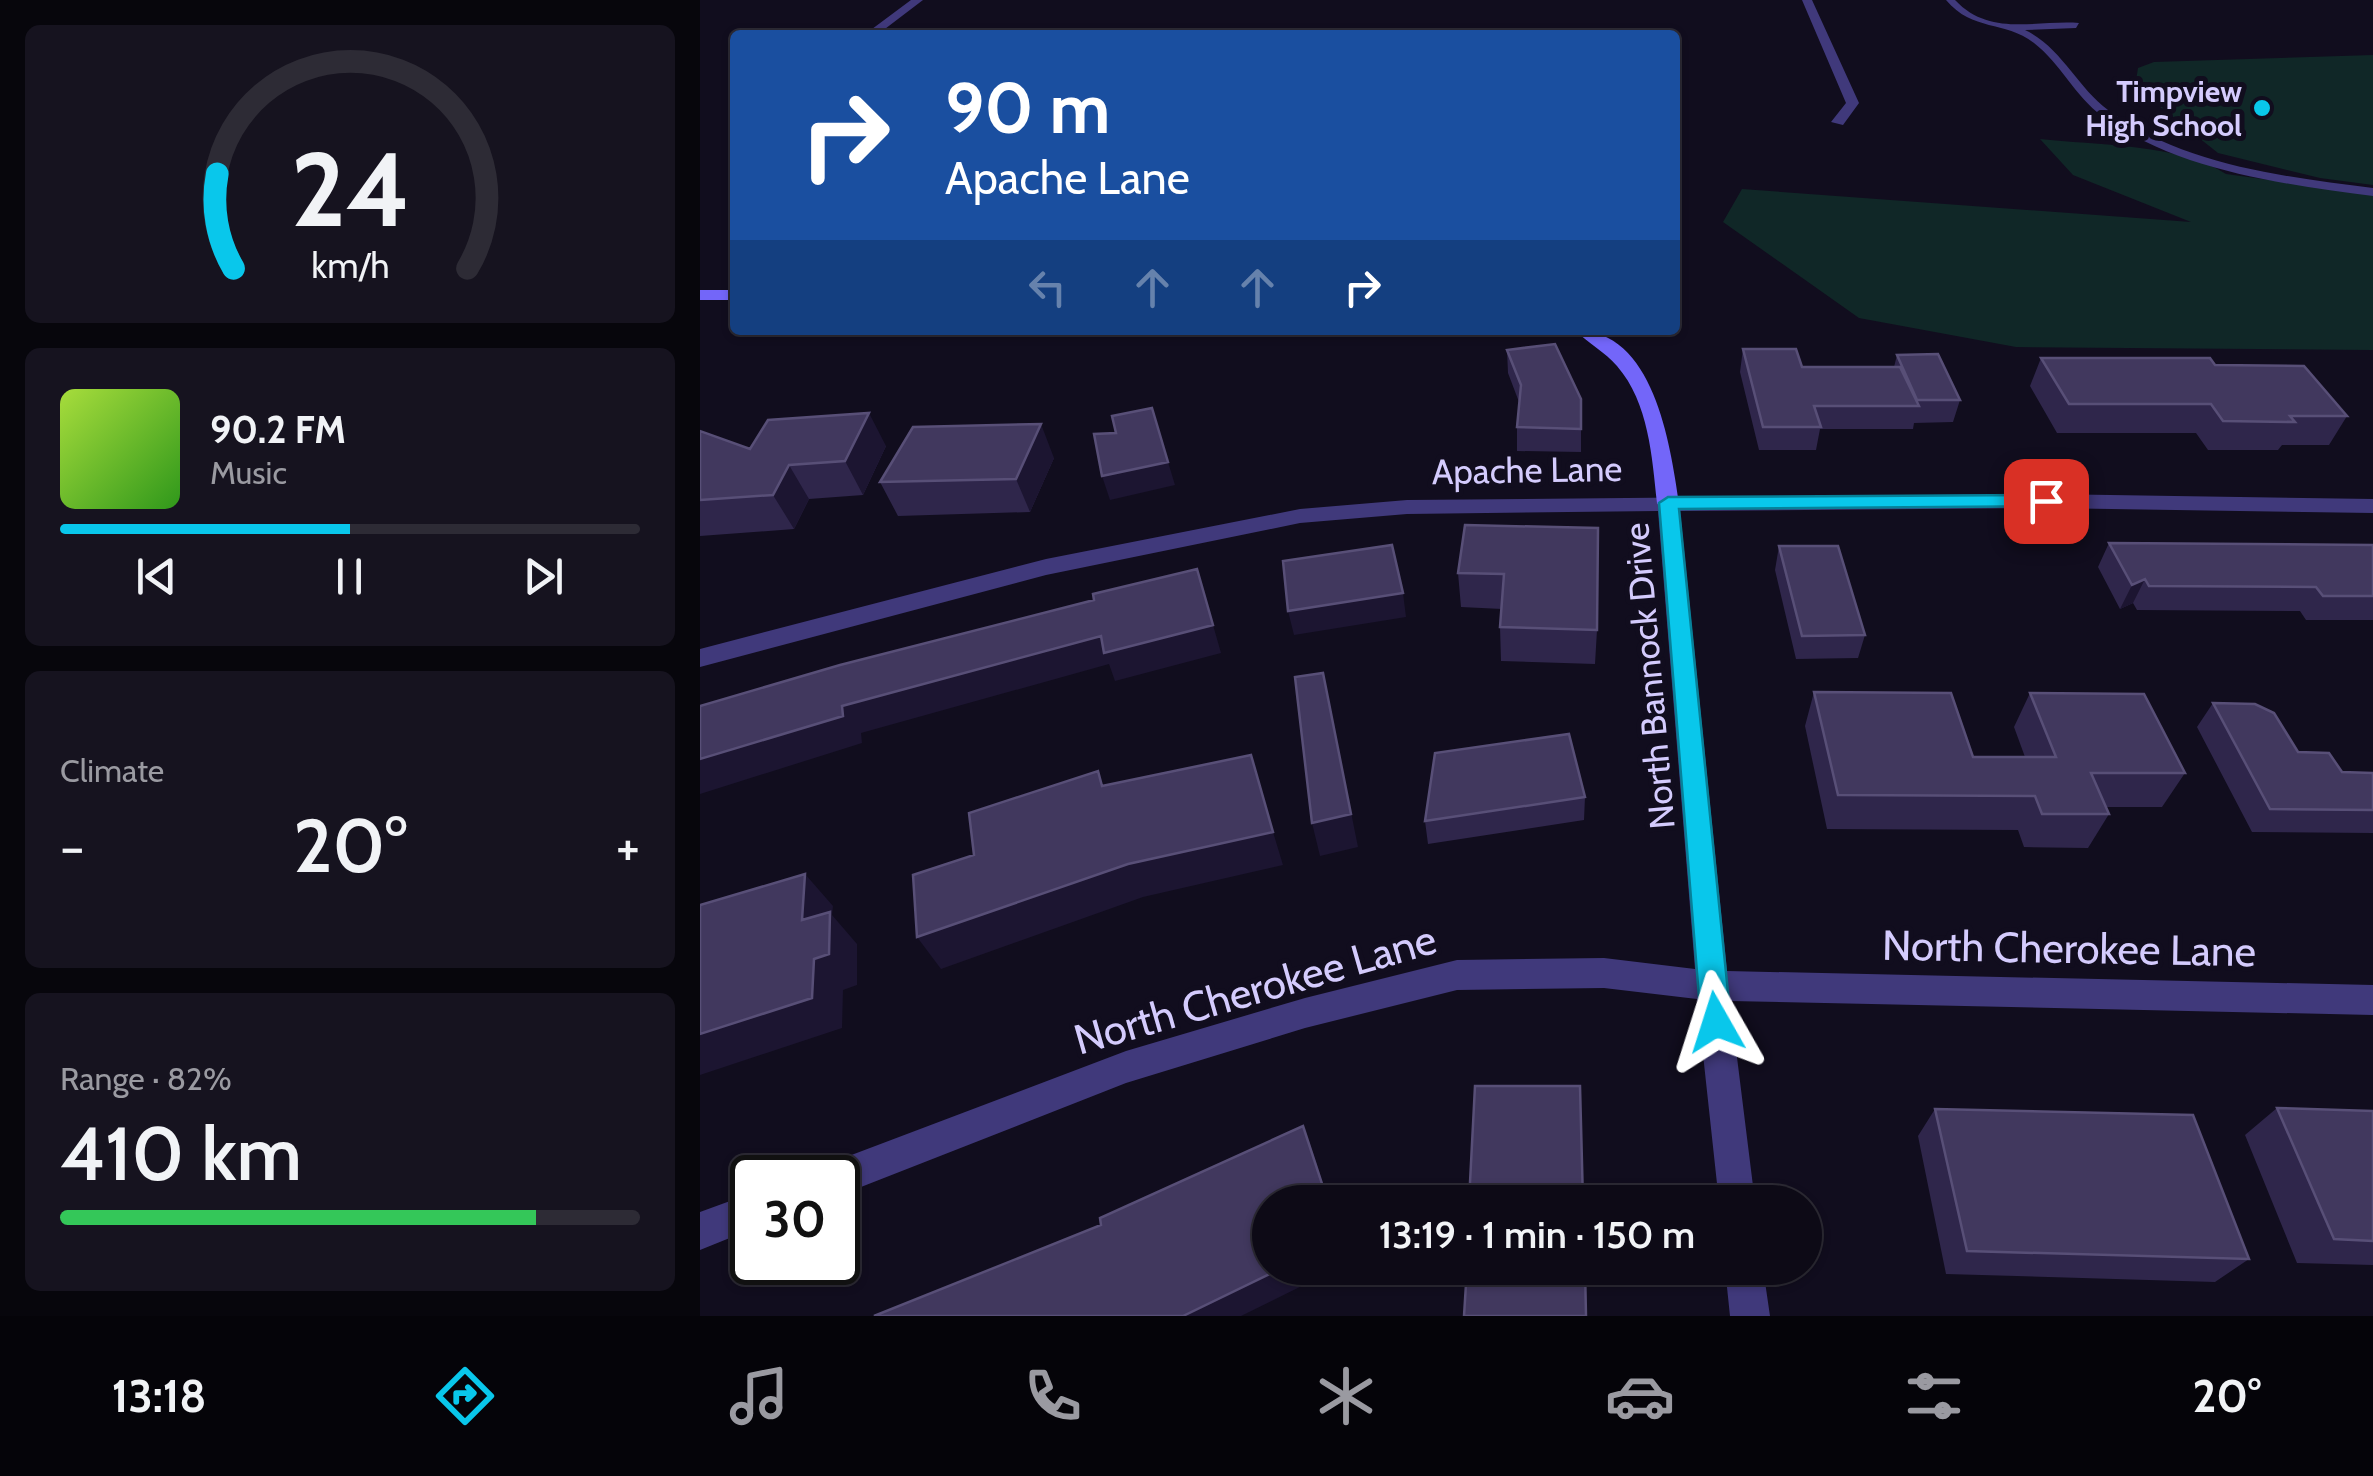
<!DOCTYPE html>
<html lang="en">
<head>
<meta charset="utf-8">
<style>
  :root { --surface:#0d0a16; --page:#16131f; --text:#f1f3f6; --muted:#9a9aa1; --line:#2d2b35; --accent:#09c7eb }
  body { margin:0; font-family:Cabin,sans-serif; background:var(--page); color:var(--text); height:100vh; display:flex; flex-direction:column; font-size:38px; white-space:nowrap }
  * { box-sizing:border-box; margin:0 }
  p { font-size:32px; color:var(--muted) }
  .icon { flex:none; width:55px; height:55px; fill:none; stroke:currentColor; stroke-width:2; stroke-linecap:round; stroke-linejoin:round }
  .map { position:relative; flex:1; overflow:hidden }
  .details { display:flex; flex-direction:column; gap:25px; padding:25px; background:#07060c; width:700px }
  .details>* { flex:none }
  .top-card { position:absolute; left:30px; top:30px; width:950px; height:305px; border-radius:10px; box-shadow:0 2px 8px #0004,0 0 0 2px var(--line); background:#1a4fa0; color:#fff; overflow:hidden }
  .speed { position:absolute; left:30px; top:1155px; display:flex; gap:20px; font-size:50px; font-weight:700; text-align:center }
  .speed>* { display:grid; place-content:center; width:130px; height:130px; border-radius:50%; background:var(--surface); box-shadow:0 2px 8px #0004,0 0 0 2px var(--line); line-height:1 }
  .speed .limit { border:5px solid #111; border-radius:15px; background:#fff; color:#111 }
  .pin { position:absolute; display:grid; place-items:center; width:85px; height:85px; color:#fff; margin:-42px; border-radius:20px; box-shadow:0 5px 15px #0006 }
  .me { position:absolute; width:110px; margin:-55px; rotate:354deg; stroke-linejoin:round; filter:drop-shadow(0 0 8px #0008) }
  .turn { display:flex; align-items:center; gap:35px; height:210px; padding:0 50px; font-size:45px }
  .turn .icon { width:130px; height:130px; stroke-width:2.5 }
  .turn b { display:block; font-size:70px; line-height:85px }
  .lanes { display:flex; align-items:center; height:95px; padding:0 50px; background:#0003; justify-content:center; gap:50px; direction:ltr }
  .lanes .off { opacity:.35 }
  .big { font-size:75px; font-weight:600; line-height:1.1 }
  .details .widget { flex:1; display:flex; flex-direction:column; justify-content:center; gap:15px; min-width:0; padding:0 35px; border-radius:15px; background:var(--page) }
  .details .dial { align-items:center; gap:0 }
  .dial svg { height:260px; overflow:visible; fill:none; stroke:var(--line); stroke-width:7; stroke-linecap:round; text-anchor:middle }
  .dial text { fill:var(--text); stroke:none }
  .song { display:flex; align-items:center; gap:30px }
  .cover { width:120px; height:120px; border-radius:15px; background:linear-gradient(135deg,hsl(80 70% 55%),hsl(110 70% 35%)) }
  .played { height:10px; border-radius:5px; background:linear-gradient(90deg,var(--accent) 50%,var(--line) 50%) }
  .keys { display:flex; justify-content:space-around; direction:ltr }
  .heat { display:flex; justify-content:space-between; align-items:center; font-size:55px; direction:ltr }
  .charge { height:15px; border-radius:8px; background:linear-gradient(90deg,#34c759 82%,var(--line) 0) }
  .trip { position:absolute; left:552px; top:1185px; width:570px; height:100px; border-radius:50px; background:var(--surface); box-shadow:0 2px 8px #0004,0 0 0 2px var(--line); font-weight:600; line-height:100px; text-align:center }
  .tab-bar { display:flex; height:160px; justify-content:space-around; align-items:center; background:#050409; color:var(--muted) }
  .tab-bar .icon { width:70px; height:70px }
  .tab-bar .selected { color:var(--accent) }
  .tab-bar b { font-size:45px; color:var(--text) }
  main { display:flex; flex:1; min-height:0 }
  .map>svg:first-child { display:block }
  .green { fill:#102727 }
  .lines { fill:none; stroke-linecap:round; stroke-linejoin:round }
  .lane { fill:#40397b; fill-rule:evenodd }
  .street { fill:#40397b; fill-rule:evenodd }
  .secondary { fill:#7366f9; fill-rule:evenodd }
  .wall { fill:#2f264b }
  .shaded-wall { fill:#1c1531 }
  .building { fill:#41385e; stroke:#584f77; stroke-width:2.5 }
  .route { fill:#09c7eb; stroke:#068199; stroke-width:2.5 }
  .poi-dot { fill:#09c7eb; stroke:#110d1e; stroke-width:4 }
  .labels { text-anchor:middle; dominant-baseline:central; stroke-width:10; stroke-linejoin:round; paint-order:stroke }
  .far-poi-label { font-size:30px; font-weight:bold; fill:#d4cbfd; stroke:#110d1e; text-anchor:end }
  .street-label { font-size:35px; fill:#d4cbfd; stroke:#110d1e }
  .near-street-label { font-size:42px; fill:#d4cbfd; stroke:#110d1e }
</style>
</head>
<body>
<main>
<section class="details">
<div class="widget dial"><svg viewBox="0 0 100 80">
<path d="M14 69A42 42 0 1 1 86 69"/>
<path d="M14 69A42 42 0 0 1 9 40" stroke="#09c7eb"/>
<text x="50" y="56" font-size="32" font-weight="700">24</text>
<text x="50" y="72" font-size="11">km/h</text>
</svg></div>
<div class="widget">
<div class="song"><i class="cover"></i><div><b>90.2 FM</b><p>Music</p></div></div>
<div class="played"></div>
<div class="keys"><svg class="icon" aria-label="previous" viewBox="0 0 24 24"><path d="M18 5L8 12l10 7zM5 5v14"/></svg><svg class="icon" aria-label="pause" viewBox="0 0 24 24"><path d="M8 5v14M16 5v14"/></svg><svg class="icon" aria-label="next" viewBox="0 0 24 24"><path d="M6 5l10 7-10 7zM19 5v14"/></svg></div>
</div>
<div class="widget"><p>Climate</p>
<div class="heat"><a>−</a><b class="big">20°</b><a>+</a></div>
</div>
<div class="widget"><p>Range · 82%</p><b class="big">410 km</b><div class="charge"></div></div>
</section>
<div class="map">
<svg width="1673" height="1316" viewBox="0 0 1673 1316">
  <rect width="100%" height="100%" fill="#110d1e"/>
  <!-- green -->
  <path class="green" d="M1673,55V185L1620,178L1518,153L1435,87L1438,68L1454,62Z
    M1340,139C1394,145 1481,144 1526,174L1673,194V350L1316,347L1159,318L1023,222L1042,189L1491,222L1373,175Z"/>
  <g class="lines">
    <!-- lane -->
    <path class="lane" d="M1246,0H1255C1290,37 1334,20 1379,23L1376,28L1325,30C1361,47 1377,87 1408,110C1482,165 1585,177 1673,188V196C1583,184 1478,171 1402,116C1375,96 1360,63 1334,43C1304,20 1273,32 1246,0Z"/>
    <!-- street -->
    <path class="street" d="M211,0H223L177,35H164Z
      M1102,0H1112L1159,103L1143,125L1131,122L1146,103Z
      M1346,494L1673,499V513L1346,508L980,511L1027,971L1673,985V1015L1030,1001L1055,1202H1019L997,999L904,988L757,990L605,1028L426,1083L138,1196V1178H120L125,1165L426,1051L605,998L757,960L904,958L995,969L958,511L707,514L600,523L346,575L0,667V649L346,559L600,509L707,500Z
      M52,1193V1229L0,1250V1212Z
      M1025,1268H1063L1070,1316H1030Z"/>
    <!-- secondary -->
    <path class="secondary" d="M0,290H35V300H0Z
      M875,330C954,330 970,443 979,503L976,508H960L957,503C952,457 949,403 917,366C905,352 888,343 875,330Z"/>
  </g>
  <!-- wall -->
  <path class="wall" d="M1043,349L1102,367H1194L1197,355L1260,400L1253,422L1214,423L1213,429H1120L1116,450H1059L1040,372Z
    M807,350L881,399V452L817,451V427L819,402L808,373Z
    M1341,358L1515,365L1647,416L1629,445H1582L1578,450H1508L1496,433H1357L1330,386Z
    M0,431L50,449L186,446L163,495L109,499L94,529L0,536Z
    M354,458L330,512L198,516L180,482Z
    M765,525L897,630L895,664L801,661L800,627L802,609L761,607L758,573Z
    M1409,543L1673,545V620H1606L1600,611L1437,610L1433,603L1420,609L1398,567Z
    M1079,546L1165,635L1158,658L1096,659L1075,570Z
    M1114,692L1273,757H1325L1314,727L1330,693L1485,773L1462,807H1405L1409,814L1388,848L1324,847L1318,830L1127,829L1105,726Z
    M1513,703L1598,752L1642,772L1673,773V833L1552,832L1497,727Z
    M885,797L884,820L728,844L725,821Z
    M1577,1108L1673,1111V1265L1597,1263L1545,1135Z
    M1235,1109L1549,1259L1515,1282L1246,1274L1218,1136Z"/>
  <!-- shaded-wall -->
  <path class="shaded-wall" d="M169,413L186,446L163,495L145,461Z
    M341,424L354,458L330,512L316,479Z
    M468,462L475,485L410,500L402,476Z
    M89,465L109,499L94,529L73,495Z
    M1445,579L1433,603L1420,609L1432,585Z
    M703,593L706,617L594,635L588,611Z
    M513,625L521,653L415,681L409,664L161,733L162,743L0,794V759L142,706L401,636Z
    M623,673L658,847L620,856L612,823Z
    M573,832L583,865L443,897L241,969L217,937L428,864Z
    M105,874L133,906L132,915L157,944V985L143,990L142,1028L0,1075V1034L102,920Z
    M603,1126L613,1153L629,1202H628Z
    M582,1268H638L541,1316H483Z"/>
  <!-- building -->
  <path class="building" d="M855,344L881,399V429L817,427L821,385L807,350Z
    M1043,349H1096L1102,367H1200L1219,406H1114L1121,427H1063Z
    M1238,354L1260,400H1217L1197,355Z
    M1341,358H1510L1515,365L1604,366L1647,416H1590L1595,422L1523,421L1511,404H1369Z
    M452,408L468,462L402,476L394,434L416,433L412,416Z
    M169,413L145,461L89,465L73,495L0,500V431L50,449L68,420Z
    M341,424L316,479L180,482L213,427Z
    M765,525L898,528L897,630L800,627L804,574L758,573Z
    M1409,543L1673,545V596H1623L1616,587L1449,586L1445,579L1432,585Z
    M692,545L703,593L588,611L583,561Z
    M1079,546H1138L1165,635L1102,636Z
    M497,569L513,625L404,653L401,636L142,706L143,716L0,759V706L140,665L394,600L393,594Z
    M623,673L651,814L612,823L595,677Z
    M1114,692L1251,693L1273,757H1356L1330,693L1444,694L1485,773H1391L1409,814H1342L1335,796L1138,795Z
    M1513,703L1555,704L1574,713L1598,752L1629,753L1642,772L1673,773V810L1570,809Z
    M869,734L885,797L725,821L735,753Z
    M551,755L573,832L428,864L217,937L213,875L274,855L269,813L398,771L402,786Z
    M105,874L102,920L130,912L129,954L114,959L112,998L0,1034V905Z
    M775,1086H880L883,1202H769Z
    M1577,1108L1673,1111V1241L1634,1239Z
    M1235,1109L1493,1115L1549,1259L1267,1251Z
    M603,1126L628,1202H570V1268H582L483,1316H174L401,1225L400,1218Z
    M767,1268H885L886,1316H764Z"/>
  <!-- route -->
  <path class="route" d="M1346,495L1356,501L1353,506L979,509L1031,1022L1027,1032L1016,1036L1005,1032L1001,1022L959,503L968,497Z"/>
  <!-- markers -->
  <circle class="poi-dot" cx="1562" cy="108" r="10"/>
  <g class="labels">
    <!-- far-poi labels -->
    <g class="far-poi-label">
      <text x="1542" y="91">Timpview<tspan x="1542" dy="34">High School</tspan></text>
    </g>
    <!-- street labels -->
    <g class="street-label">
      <text transform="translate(827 470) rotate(-1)">Apache Lane</text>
      <text transform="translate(949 676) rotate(-95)">North Bannock Drive</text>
    </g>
    <!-- near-street labels -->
    <g class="near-street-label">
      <text transform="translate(1369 948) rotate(1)">North Cherokee Lane</text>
      <text transform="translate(555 989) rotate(-16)">North Cherokee Lane</text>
    </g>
  </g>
</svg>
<div class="speed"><div class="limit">30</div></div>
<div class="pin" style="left:1346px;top:501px;background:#d93025"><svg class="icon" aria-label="arrive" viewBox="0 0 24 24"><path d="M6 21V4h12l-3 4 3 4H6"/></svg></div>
<svg class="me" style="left:1016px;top:1022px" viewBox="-20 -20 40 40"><path d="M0-17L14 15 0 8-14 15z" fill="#09c7eb" stroke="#fff" stroke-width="4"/></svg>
<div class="trip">13:19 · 1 min · 150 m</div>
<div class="top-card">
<div class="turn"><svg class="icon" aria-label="right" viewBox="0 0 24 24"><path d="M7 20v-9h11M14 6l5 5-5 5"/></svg><div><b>90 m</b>Apache Lane</div></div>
<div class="lanes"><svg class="icon off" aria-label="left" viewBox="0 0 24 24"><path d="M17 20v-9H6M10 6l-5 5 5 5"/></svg><svg class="icon off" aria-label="ahead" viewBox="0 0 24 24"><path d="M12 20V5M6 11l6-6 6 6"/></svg><svg class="icon off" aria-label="ahead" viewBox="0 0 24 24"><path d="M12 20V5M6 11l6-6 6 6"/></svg><svg class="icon" aria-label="right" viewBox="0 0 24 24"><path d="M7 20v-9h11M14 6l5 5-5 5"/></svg></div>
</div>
</div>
</main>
<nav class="tab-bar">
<b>13:18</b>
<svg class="icon selected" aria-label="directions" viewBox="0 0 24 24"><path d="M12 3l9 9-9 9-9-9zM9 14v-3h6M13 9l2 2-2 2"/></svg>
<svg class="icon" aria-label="music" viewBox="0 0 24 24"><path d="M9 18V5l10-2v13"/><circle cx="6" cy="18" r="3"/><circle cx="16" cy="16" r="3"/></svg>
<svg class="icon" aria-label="phone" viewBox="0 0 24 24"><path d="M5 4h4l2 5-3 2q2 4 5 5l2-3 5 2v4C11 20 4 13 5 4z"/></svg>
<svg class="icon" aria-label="climate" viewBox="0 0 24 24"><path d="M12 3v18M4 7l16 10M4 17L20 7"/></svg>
<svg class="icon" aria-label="car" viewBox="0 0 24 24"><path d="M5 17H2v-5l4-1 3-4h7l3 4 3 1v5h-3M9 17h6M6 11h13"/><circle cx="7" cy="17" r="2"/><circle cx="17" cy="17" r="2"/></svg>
<svg class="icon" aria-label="filters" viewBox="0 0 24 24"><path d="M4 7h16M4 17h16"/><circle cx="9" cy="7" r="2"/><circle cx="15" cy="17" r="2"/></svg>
<b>20°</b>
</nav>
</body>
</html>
